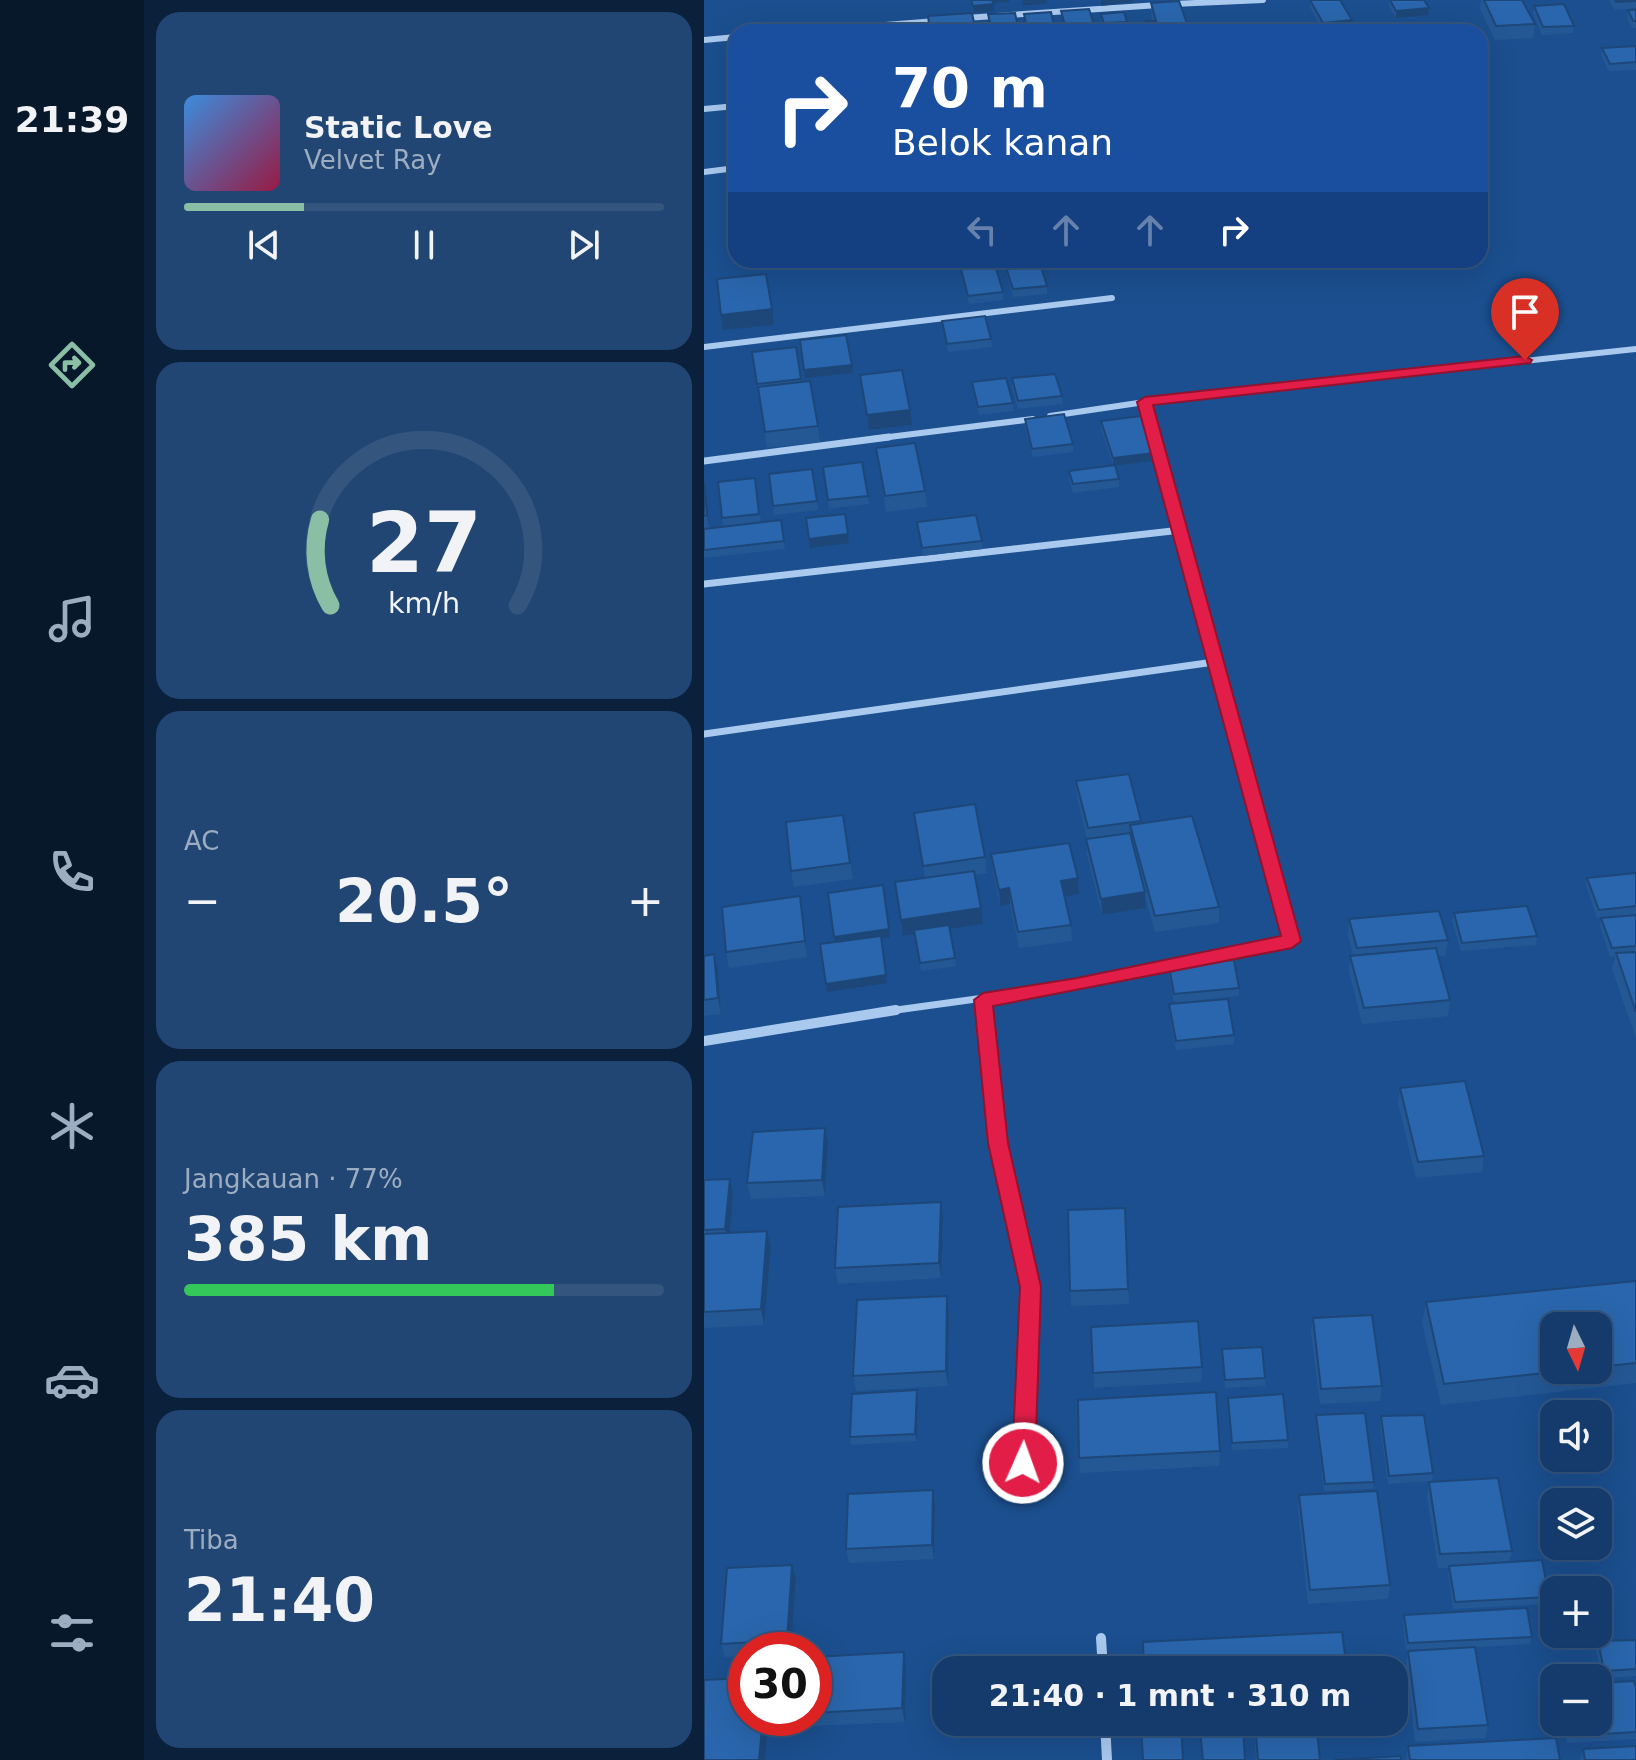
<!DOCTYPE html>
<html lang="id">
<head>
<meta charset="utf-8">
<style>
  :root { --surface:#143b6b; --page:#214673; --text:#f1f3f6; --muted:#9dadc1; --line:#33557e; --accent:#8abfa5 }
  body { margin:0; font-family:"DejaVu Sans",sans-serif; background:var(--page); color:var(--text); height:100vh; display:flex; flex-direction:column; font-size:30px; white-space:nowrap }
  * { box-sizing:border-box; margin:0 }
  p { font-size:26px; color:var(--muted) }
  .icon { flex:none; width:44px; height:44px; fill:none; stroke:currentColor; stroke-width:2; stroke-linecap:round; stroke-linejoin:round }
  .map { position:relative; flex:1; overflow:hidden }
  .details { display:flex; flex-direction:column; gap:12px; padding:12px; background:#0b203b; width:560px }
  .details>* { flex:none }
  .guide { position:absolute; left:24px; top:24px; width:760px; height:244px; border-radius:24px; box-shadow:0 8px 32px #0002,0 0 0 2px var(--line); background:#1a4fa0; color:#fff; overflow:hidden }
  .needle { width:52px; rotate:175deg }
  .controls { position:absolute; left:836px; top:1312px; display:grid; gap:16px }
  .controls a { display:grid; place-items:center; width:72px; height:72px; border-radius:16px; background:var(--surface); box-shadow:0 8px 32px #0002,0 0 0 2px var(--line); font-size:40px }
  .speed { position:absolute; left:24px; top:1632px; display:flex; gap:16px; font-size:40px; font-weight:700; text-align:center }
  .speed>* { display:grid; place-content:center; width:104px; height:104px; border-radius:50%; background:var(--surface); box-shadow:0 8px 32px #0002,0 0 0 2px var(--line); line-height:1 }
  .speed .limit { border:12px solid #d22; background:#fff; color:#111 }
  .pin { position:absolute; display:grid; place-items:center; width:68px; height:68px; color:#fff; margin:-82px -34px; border-radius:50% 50% 50% 0; rotate:-45deg; box-shadow:0 0 8px #0007 }
  .pin .icon { rotate:45deg }
  .me { position:absolute; width:88px; margin:-44px; rotate:2deg; stroke-linejoin:round; filter:drop-shadow(0 0 6px #0008) }
  .turn { display:flex; align-items:center; gap:28px; height:168px; padding:0 32px; font-size:36px }
  .turn .icon { width:104px; height:104px; stroke-width:2.5 }
  .turn b { display:block; font-size:56px; line-height:68px }
  .lanes { display:flex; align-items:center; height:76px; padding:0 32px; background:#0003; justify-content:center; gap:40px; direction:ltr }
  .lanes .off { opacity:.35 }
  .big { font-size:60px; font-weight:800; line-height:1.1 }
  .details .card { flex:1; display:flex; flex-direction:column; justify-content:center; gap:12px; min-width:0; padding:0 28px; border-radius:24px; background:var(--page) }
  .details .dial { align-items:center; gap:0 }
  .dial svg { height:208px; overflow:visible; fill:none; stroke:var(--line); stroke-width:7; stroke-linecap:round; text-anchor:middle }
  .dial text { fill:var(--text); stroke:none }
  .song { display:flex; align-items:center; gap:24px }
  .cover { width:96px; height:96px; border-radius:12px; background:linear-gradient(135deg,hsl(210 70% 55%),hsl(340 70% 35%)) }
  .played { height:8px; border-radius:4px; background:linear-gradient(90deg,var(--accent) 25%,var(--line) 25%) }
  .keys { display:flex; justify-content:space-around; direction:ltr }
  .heat { display:flex; justify-content:space-between; align-items:center; font-size:44px; direction:ltr }
  .charge { height:12px; border-radius:6px; background:linear-gradient(90deg,#34c759 77%,var(--line) 0) }
  .trip { position:absolute; left:228px; top:1656px; width:476px; height:80px; border-radius:24px; background:var(--surface); box-shadow:0 8px 32px #0002,0 0 0 2px var(--line); font-weight:800; line-height:80px; text-align:center }
  main { display:flex; flex:1; min-height:0 }
  .tab-bar { display:flex; flex-direction:column; width:144px; justify-content:space-around; align-items:center; background:#08182b; color:var(--muted) }
  .tab-bar .icon { width:56px; height:56px }
  .tab-bar .active { color:var(--accent) }
  .tab-bar b { font-size:36px; color:var(--text) }
  .map>svg:first-child { display:block }
  .lines { fill:none; stroke-linecap:round; stroke-linejoin:round }
  .minor-far2 { stroke:#a9c9ee; stroke-width:6 }
  .minor-far1 { stroke:#a9c9ee; stroke-width:7 }
  .minor { stroke:#a9c9ee; stroke-width:10 }
  .wall { fill:#245895; fill-rule:evenodd }
  .shaded-wall { fill:#1d4779 }
  .building { fill:#2a66ad; stroke:#1d4779; stroke-width:2 }
  .route { fill:#e11d48; stroke:#92132f; stroke-width:2 }
</style>
</head>
<body>
<main>
<nav class="tab-bar">
<b>21:39</b>
<svg class="icon active" aria-label="directions" viewBox="0 0 24 24"><path d="M12 3l9 9-9 9-9-9zM9 14v-3h6M13 9l2 2-2 2"/></svg>
<svg class="icon" aria-label="music" viewBox="0 0 24 24"><path d="M9 18V5l10-2v13"/><circle cx="6" cy="18" r="3"/><circle cx="16" cy="16" r="3"/></svg>
<svg class="icon" aria-label="phone" viewBox="0 0 24 24"><path d="M5 4h4l2 5-3 2q2 4 5 5l2-3 5 2v4C11 20 4 13 5 4z"/></svg>
<svg class="icon" aria-label="climate" viewBox="0 0 24 24"><path d="M12 3v18M4 7l16 10M4 17L20 7"/></svg>
<svg class="icon" aria-label="car" viewBox="0 0 24 24"><path d="M5 17H2v-5l4-1 3-4h7l3 4 3 1v5h-3M9 17h6M6 11h13"/><circle cx="7" cy="17" r="2"/><circle cx="17" cy="17" r="2"/></svg>
<svg class="icon" aria-label="filters" viewBox="0 0 24 24"><path d="M4 7h16M4 17h16"/><circle cx="9" cy="7" r="2"/><circle cx="15" cy="17" r="2"/></svg>
</nav>
<section class="details">
<div class="card">
<div class="song"><i class="cover"></i><div><b>Static Love</b><p>Velvet Ray</p></div></div>
<div class="played"></div>
<div class="keys"><svg class="icon" aria-label="previous" viewBox="0 0 24 24"><path d="M18 5L8 12l10 7zM5 5v14"/></svg><svg class="icon" aria-label="pause" viewBox="0 0 24 24"><path d="M8 5v14M16 5v14"/></svg><svg class="icon" aria-label="next" viewBox="0 0 24 24"><path d="M6 5l10 7-10 7zM19 5v14"/></svg></div>
</div>
<div class="card dial"><svg viewBox="0 0 100 80">
<path d="M14 69A42 42 0 1 1 86 69"/>
<path d="M14 69A42 42 0 0 1 10 36" stroke="#8abfa5"/>
<text x="50" y="56" font-size="32" font-weight="700">27</text>
<text x="50" y="72" font-size="11">km/h</text>
</svg></div>
<div class="card"><p>AC</p>
<div class="heat"><a>−</a><b class="big">20.5°</b><a>+</a></div>
</div>
<div class="card"><p>Jangkauan · 77%</p><b class="big">385 km</b><div class="charge"></div></div>
<div class="card"><p>Tiba</p><b class="big">21:40</b></div>
</section>
<div class="map">
<svg width="932" height="1760" viewBox="0 0 932 1760">
  <rect width="100%" height="100%" fill="#1b4f8f"/>
  <g class="lines">
    <!-- minor-far2 -->
    <path class="minor-far2" d="M469,4L559,0
      M261,18L455,5
      M93,32L232,21
      M0,40L32,37
      M0,109L32,106
      M0,172L32,168
      M0,347L408,298
      M441,402L451,439
      M346,416L441,402L932,349
      M169,439L329,419"/>
    <!-- minor-far1 -->
    <path class="minor-far1" d="M0,461L185,437
      M0,584L477,530
      M0,734L510,662
      M279,1000L280,1012
      M178,1012L373,985L588,941L451,437"/>
    <!-- minor -->
    <path class="minor" d="M280,1010L294,1143L327,1287L319,1463
      M0,1041L192,1010
      M397,1638L399,1670
      M401,1722L403,1760"/>
  </g>
  <!-- wall -->
  <path class="wall" d="M606,0L648,20L647,27L618,30L606,7Z
    M685,0H720L725,8L724,15L692,18L685,6Z
    M777,0H818L831,24L829,38L791,40L776,9Z
    M905,0H932V8L911,10Z
    M447,3L486,32H442V21H448Z
    M830,6L870,26L869,33L838,35L829,13Z
    M924,10H932V28H928L923,17Z
    M347,12L351,32H323L320,14Z
    M397,14L423,22V29L400,30L397,21Z
    M932,46V70L905,71L897,55L898,48Z
    M300,261L343,286V294L309,297L301,268Z
    M257,269L299,292V300L265,304L258,277Z
    M238,321L287,339L288,347L244,352Z
    M92,347L98,382L106,381L116,442L63,448L48,352Z
    M156,375L208,425L165,430Z
    M308,378L358,396V404L314,409L308,387Z
    M268,382L309,403V411L275,415L269,390Z
    M321,419L369,444V452L329,457L321,427Z
    M397,421L450,453V461L411,466L415,479V487L369,493L365,479V471L409,465L397,429Z
    M172,448L221,491L223,507L182,512Z
    M158,462L165,504L125,509L119,467Z
    M108,469L114,510L70,515L65,474Z
    M51,478L57,522L19,527L18,518Z
    M0,479L6,529L77,520L81,549L0,558Z
    M213,522L278,541L279,549L219,556Z
    M372,781L437,821V823L515,907V923L451,932L441,896L442,908L398,915L383,855V839L373,797Z
    M210,813L281,857L283,873L271,875L279,924L246,929L252,966L217,971L210,934L199,936L191,882L221,878Z
    M139,815L149,879L90,887L87,871Z
    M287,854L374,878L375,894L361,896L367,925L368,941L315,948L306,904L296,906L289,870Z
    M932,873V1038L908,969L911,956L906,957L896,926L897,918L930,915L893,918L882,886L883,878Z
    M96,896L103,957L25,968L22,952Z
    M750,913L833,936L832,945L757,951L748,921Z
    M645,919L744,940L741,956H734L746,1000L744,1016L658,1024L645,971L646,956L649,955L644,935Z
    M10,954L14,970L17,1014L0,1016V956Z
    M465,966L535,988V996L470,1003L465,975Z
    M465,1004L530,1035V1044L472,1050L465,1012Z
    M696,1088L780,1156L778,1172L712,1178L694,1103Z
    M124,1144L121,1196L47,1199L43,1183Z
    M0,1180L29,1194L26,1233L63,1231L67,1247L60,1325L0,1328Z
    M421,1208L425,1304L367,1306L364,1210Z
    M239,1217L237,1278L134,1284L131,1268Z
    M932,1281V1383L737,1405L718,1323L722,1302ZM894,1326V1370H850Z
    M245,1312L244,1386L152,1391L149,1376Z
    M609,1318L678,1386L676,1401L616,1404L607,1333Z
    M387,1327L498,1367L497,1382L390,1388Z
    M518,1349L561,1378V1386L521,1388Z
    M214,1398L213,1441L147,1445L146,1437Z
    M524,1398L584,1440V1448L528,1450Z
    M612,1415L670,1482L669,1489L620,1491L612,1423Z
    M677,1416L729,1473L728,1481L684,1484L676,1424Z
    M516,1451L515,1466L376,1473L375,1458Z
    M725,1482L808,1551L805,1562L845,1597L843,1604L749,1609L744,1573L745,1568H734L723,1497Z
    M229,1490L231,1504L230,1559L145,1563L142,1549Z
    M595,1495L686,1585L684,1599L604,1604L594,1510Z
    M92,1579L87,1650H42V1656L21,1657L17,1644Z
    M700,1615L828,1637L826,1644L702,1651L699,1622Z
    M932,1640V1676L898,1678L892,1649L894,1641Z
    M704,1651L784,1725L781,1738L711,1742L702,1665Z
    M110,1657L202,1666L201,1722L85,1727L83,1718H110Z
    M932,1688V1739L863,1743L860,1722H894Z
    M551,1722L616,1760H552L550,1732Z
    M704,1746L856,1760H702Z
    M879,1749L932,1760H876Z"/>
  <!-- shaded-wall -->
  <path class="shaded-wall" d="M289,0H306V2L290,3Z
    M319,0H343V3L319,6Z
    M397,0H429V2L397,6Z
    M290,4V11L270,13L269,6Z
    M725,8L724,15L692,18V11Z
    M648,20L647,27L618,30L619,23Z
    M68,309L70,325L19,330L17,315Z
    M148,365L149,373L101,378L100,370Z
    M206,410L208,425L165,430L163,415Z
    M450,453V461L409,466V458Z
    M0,479L2,492L6,531L3,515Z
    M144,534L145,543L106,548L105,539Z
    M374,878L375,894L358,897L357,881Z
    M305,888L306,904L296,906L295,890Z
    M441,892L442,908L398,915L397,899Z
    M96,896L99,912L103,957L101,941Z
    M277,908L279,924L199,936L197,920Z
    M185,929L186,937L132,945L130,937Z
    M10,954L14,970L17,1014L14,998Z
    M182,975L183,983L123,992L122,984Z
    M121,1128L124,1144L121,1196L118,1180Z
    M26,1179L29,1194L25,1244L21,1229Z
    M237,1202L239,1217L237,1278L235,1263Z
    M63,1231L67,1247L60,1325L57,1309Z
    M243,1296L245,1312L244,1386L242,1371Z
    M213,1390L214,1398L213,1441L211,1434Z
    M229,1490L231,1504L230,1559L228,1545Z
    M88,1565L92,1579L87,1650H86L83,1640Z
    M200,1652L202,1666L201,1722L198,1708Z
    M59,1718H64L61,1760H55Z"/>
  <!-- building -->
  <path class="building" d="M267,0H288L290,4L269,6Z
    M606,0H636L648,20L619,23Z
    M686,0H720L725,8L692,11Z
    M780,0H818L831,24L792,26Z
    M911,0H932V1L912,2Z
    M475,1L486,32H445L442,21H452L447,3Z
    M860,4L870,26L839,27L830,6Z
    M385,9L392,31L363,32L357,11Z
    M924,10H932V21H929Z
    M347,12L351,30L324,32L320,14Z
    M420,12L423,22L400,23L397,14Z
    M268,13L272,32H226L224,16Z
    M311,13L315,31L288,32L284,14Z
    M215,24L216,32H197V25Z
    M666,27L668,32H643L642,30Z
    M434,28L435,32H401V30Z
    M932,46V62L906,64L898,48Z
    M335,260L343,286L309,289L300,261Z
    M291,265L299,292L264,296L257,269Z
    M62,274L68,309L17,315L13,279Z
    M281,316L287,339L243,344L238,321Z
    M142,335L148,365L100,370L96,340Z
    M92,347L97,379L53,384L48,352Z
    M198,370L206,410L163,415L156,375Z
    M351,374L358,396L314,401L308,378Z
    M302,378L309,403L274,407L268,382Z
    M106,381L114,426L61,432L54,387Z
    M360,414L369,444L328,449L321,419Z
    M437,416L450,453L409,458L397,421Z
    M211,443L221,491L181,496L172,448Z
    M158,462L164,496L124,500L119,467Z
    M411,465L415,479L369,484L365,471Z
    M108,469L113,501L69,506L65,474Z
    M51,478L55,514L18,518L14,482Z
    M0,483L3,515L0,516Z
    M141,514L144,534L105,539L102,518Z
    M272,515L278,541L218,548L213,522Z
    M77,520L80,541L0,550V529Z
    M425,774L437,821L384,828L372,781Z
    M271,804L281,857L219,866L210,813Z
    M139,815L146,863L87,871L82,822Z
    M488,816L515,907L451,916L426,825Z
    M426,833L441,892L397,899L382,839Z
    M365,843L374,878L357,881L367,925L314,932L305,888L295,890L287,854Z
    M270,871L277,908L197,920L191,882Z
    M932,873V906L895,910L883,878Z
    M179,885L185,929L130,937L124,893Z
    M96,896L101,941L22,952L18,907Z
    M823,906L833,936L758,943L750,913Z
    M735,911L744,940L653,948L645,919Z
    M932,915V946L908,948L897,918Z
    M245,925L251,958L216,963L210,930Z
    M177,936L182,975L122,984L116,944Z
    M732,948L746,1000L660,1008L646,956Z
    M932,952V1012L912,953Z
    M10,954L14,998L0,1000V956Z
    M530,960L535,988L470,994L465,966Z
    M524,999L530,1035L472,1041L465,1004Z
    M761,1081L780,1156L714,1162L696,1088Z
    M121,1128L118,1180L43,1183L49,1132Z
    M26,1179L21,1229L0,1230V1180Z
    M237,1202L235,1263L131,1268L134,1207Z
    M421,1208L424,1289L366,1291L364,1210Z
    M63,1231L57,1309L0,1312V1234Z
    M932,1281V1363L894,1367V1326H850V1370H869L740,1384L722,1302Z
    M243,1296L242,1371L149,1376L153,1300Z
    M668,1315L678,1386L617,1389L609,1318Z
    M494,1321L498,1367L389,1373L387,1327Z
    M558,1347L561,1378L521,1380L518,1349Z
    M213,1390L211,1434L146,1437L148,1394Z
    M512,1392L516,1451L375,1458L374,1400Z
    M579,1394L584,1440L528,1443L524,1398Z
    M661,1413L670,1482L621,1484L612,1415Z
    M720,1415L729,1473L685,1476L677,1416Z
    M794,1478L808,1551L736,1554L725,1482Z
    M229,1490L228,1545L142,1549L144,1494Z
    M673,1491L686,1585L606,1590L595,1495Z
    M838,1560L845,1597L751,1602L745,1566Z
    M88,1565L83,1640L17,1644L23,1568Z
    M823,1608L828,1637L704,1643L700,1615Z
    M638,1632L643,1670H440L439,1642Z
    M932,1640V1669L900,1671L894,1641Z
    M771,1647L784,1725L714,1729L704,1651Z
    M200,1652L198,1708L110,1713V1657Z
    M42,1678V1718H59L55,1760H0V1680Z
    M930,1681L932,1688V1732L866,1736L863,1722H894V1683Z
    M459,1722H477L479,1760H439L437,1723Z
    M551,1722H612L616,1760H554Z
    M539,1726L541,1760H499L496,1729Z
    M852,1738L856,1760H706L704,1746Z
    M932,1746V1760H881L879,1749Z
    M697,1756V1760H630Z"/>
  <!-- route -->
  <path class="route" d="M821,356L828,360L826,363L449,405L597,941L588,948L289,1006L304,1143L337,1287L331,1463L327,1470L319,1473L311,1470L308,1463L316,1287L284,1143L270,1000L279,993L373,978L577,936L433,402L441,397Z"/>
</svg>
<div class="controls">
<a><svg class="needle" viewBox="-14 -14 28 28"><path d="M0-13l5 13h-10z" fill="#e53935"/><path d="M0 13l5-13h-10z" fill="#9dadc1"/></svg></a>
<a><svg class="icon" aria-label="sound" viewBox="0 0 24 24"><path d="M4 9h4l5-4v14l-5-4H4zM17 9q2 3 0 6"/></svg></a>
<a><svg class="icon" aria-label="layers" viewBox="0 0 24 24"><path d="M12 4l9 5-9 5-9-5zM3 14l9 5 9-5"/></svg></a>
<a>+</a>
<a>−</a>
</div>
<div class="speed"><div class="limit">30</div></div>
<div class="pin" style="left:821px;top:360px;background:#d93025"><svg class="icon" aria-label="arrive" viewBox="0 0 24 24"><path d="M6 21V4h12l-3 4 3 4H6"/></svg></div>
<svg class="me" style="left:319px;top:1463px" viewBox="-20 -20 40 40"><circle r="17" fill="#e11d48" stroke="#fff" stroke-width="3"/><path d="M0-11L8 9 0 5-8 9z" fill="#fff"/></svg>
<div class="trip">21:40 · 1 mnt · 310 m</div>
<div class="guide">
<div class="turn"><svg class="icon" aria-label="right" viewBox="0 0 24 24"><path d="M7 20v-9h11M14 6l5 5-5 5"/></svg><div><b>70 m</b>Belok kanan</div></div>
<div class="lanes"><svg class="icon off" aria-label="left" viewBox="0 0 24 24"><path d="M17 20v-9H6M10 6l-5 5 5 5"/></svg><svg class="icon off" aria-label="ahead" viewBox="0 0 24 24"><path d="M12 20V5M6 11l6-6 6 6"/></svg><svg class="icon off" aria-label="ahead" viewBox="0 0 24 24"><path d="M12 20V5M6 11l6-6 6 6"/></svg><svg class="icon" aria-label="right" viewBox="0 0 24 24"><path d="M7 20v-9h11M14 6l5 5-5 5"/></svg></div>
</div>
</div>
</main>
</body>
</html>
